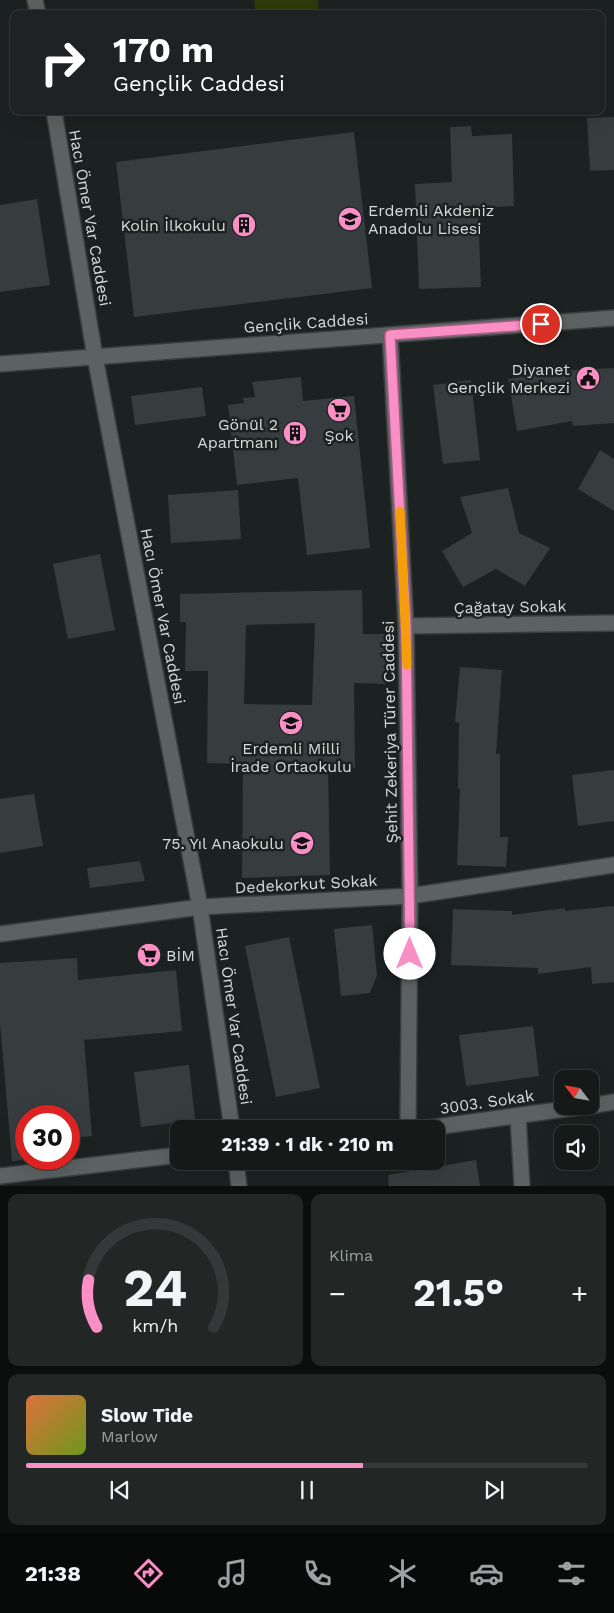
<!DOCTYPE html>
<html lang="tr">
<head>
<meta charset="utf-8">
<style>
  :root { --surface:#151a19; --page:#222726; --text:#f1f3f6; --muted:#9da1a2; --line:#343838; --accent:#fa8fc6 }
  body { margin:0; font-family:"Work Sans",sans-serif; background:var(--page); color:var(--text); height:100vh; display:flex; flex-direction:column; font-size:19px; white-space:nowrap }
  * { box-sizing:border-box; margin:0 }
  p { font-size:16px; color:var(--muted) }
  .icon { flex:none; width:28px; height:28px; fill:none; stroke:currentColor; stroke-width:2; stroke-linecap:round; stroke-linejoin:round }
  .map { position:relative; height:1186px; overflow:hidden }
  .details { display:flex; flex-direction:column; gap:8px; padding:8px; background:#0c0e0e; flex:1 }
  .details>* { flex:none }
  .guide { position:absolute; left:10px; top:10px; width:595px; height:105px; border-radius:10px; box-shadow:0 5px 20px #0002,0 0 0 1px var(--line); background:#202124; color:#fff; overflow:hidden }
  .needle { width:32px; rotate:301deg }
  .controls { position:absolute; left:554px; top:1070px; display:grid; gap:10px }
  .controls a { display:grid; place-items:center; width:45px; height:45px; border-radius:10px; background:var(--surface); box-shadow:0 5px 20px #0002,0 0 0 1px var(--line); font-size:25px }
  .speed { position:absolute; left:15px; top:1105px; display:flex; gap:10px; font-size:25px; font-weight:700; text-align:center }
  .speed>* { display:grid; place-content:center; width:65px; height:65px; border-radius:50%; background:var(--surface); box-shadow:0 5px 20px #0002,0 0 0 1px var(--line); line-height:1 }
  .speed .limit { border:8px solid #d22; background:#fff; color:#111 }
  .pin { position:absolute; display:grid; place-items:center; width:42px; height:42px; color:#fff; margin:-21px; border:2px solid #fff; border-radius:50%; box-shadow:0 1px 5px #0007 }
  .me { position:absolute; width:55px; margin:-28px; rotate:0deg; stroke-linejoin:round; filter:drop-shadow(0 0 4px #0008) }
  .turn { display:flex; align-items:center; gap:18px; height:105px; padding:0 20px; font-size:22px }
  .turn .icon { width:65px; height:65px; stroke-width:2.5 }
  .turn b { display:block; font-size:35px; line-height:42px }
  .big { font-size:38px; font-weight:700; line-height:1.1 }
  .details .card { flex:1; display:flex; flex-direction:column; justify-content:center; gap:8px; min-width:0; padding:0 18px; border-radius:10px; background:var(--page) }
  .details .dial { align-items:center; gap:0 }
  .dial svg { height:130px; overflow:visible; fill:none; stroke:var(--line); stroke-width:7; stroke-linecap:round; text-anchor:middle }
  .dial text { fill:var(--text); stroke:none }
  .song { display:flex; align-items:center; gap:15px }
  .cover { width:60px; height:60px; border-radius:8px; background:linear-gradient(135deg,hsl(20 70% 55%),hsl(80 70% 35%)) }
  .played { height:5px; border-radius:2px; background:linear-gradient(90deg,var(--accent) 60%,var(--line) 60%) }
  .keys { display:flex; justify-content:space-around; direction:ltr }
  .heat { display:flex; justify-content:space-between; align-items:center; font-size:28px; direction:ltr }
  .details .tiles { flex:1; display:grid; gap:8px; grid-template-columns:1fr 1fr }
  .card:last-child { grid-column:span 2 }
  .trip { position:absolute; left:170px; top:1120px; width:275px; height:50px; border-radius:10px; background:var(--surface); box-shadow:0 5px 20px #0002,0 0 0 1px var(--line); font-weight:700; line-height:50px; text-align:center }
  .dock { display:flex; height:80px; justify-content:space-around; align-items:center; background:#080a0a; color:var(--muted) }
  .dock .icon { width:35px; height:35px }
  .dock .on { color:var(--accent) }
  .dock b { font-size:22px; color:var(--text) }
  .map>svg:first-child { display:block }
  .green { fill:#2f3a0b }
  .building { fill:#373d3f; fill-rule:evenodd }
  .lines { fill:none; stroke-linecap:round; stroke-linejoin:round }
  .minor-casing { stroke:#393d3c; stroke-width:18 }
  .minor { stroke:#5c6261; stroke-width:15 }
  .route-casing { stroke:#a25d81; stroke-width:12 }
  .route { stroke:#fa8fc6; stroke-width:9 }
  .slow { stroke:#f59e0b; stroke-width:9 }
  .labels { text-anchor:middle; dominant-baseline:central; stroke-width:5; stroke-linejoin:round; paint-order:stroke }
  .poi-label { font-size:16px; fill:#d7dada; stroke:#1c2221; text-anchor:end }
  .street-label { font-size:16px; fill:#d7dada; stroke:#1c2221 }
</style>
</head>
<body>
<div class="map">
<svg width="614" height="1186" viewBox="0 0 614 1186">
  <rect width="100%" height="100%" fill="#1c2221"/>
  <!-- green -->
  <path class="green" d="M254,0H318L319,14H255Z"/>
  <!-- building -->
  <path class="building" d="M614,117V170L590,171L587,118Z
    M471,126L472,136L512,134L514,206L478,208L481,287L419,289L415,184L452,182L450,127Z
    M354,132L372,288L134,317L116,162Z
    M37,199L50,285L0,292V205Z
    M614,368V423L573,426L572,421L517,431L508,379L552,371Z
    M301,377L303,401L354,396L370,548L307,555L298,478L237,485L228,405L244,403L243,398L255,397L252,382Z
    M471,380L480,460L443,464L433,385Z
    M202,387L206,416L135,425L131,396Z
    M600,450L614,459V511L578,489Z
    M508,488L519,533L550,548L525,586L496,569L463,587L442,551L472,533L460,497Z
    M238,490L241,539L171,543L168,495Z
    M100,554L115,630L68,639L53,564Z
    M362,590L363,634H387L386,684L354,683L355,768L328,767L330,875L242,878L243,764L207,763L208,671H185L186,622H180V594ZM315,623L312,705L244,704L246,625Z
    M460,667L502,670L496,754H500V837H508L506,867L457,865L460,789H458L459,723L455,722Z
    M614,770V821L578,826L572,775Z
    M34,794L43,846L0,853V799Z
    M140,861L145,881L90,888L87,868Z
    M614,906V982L592,984L591,967L538,974V968L451,965L453,909L512,911V915L565,908V911Z
    M372,925L377,975L370,993L341,996L334,929Z
    M289,937L320,1088L276,1097L245,946Z
    M77,958L78,980L176,970L182,1031L84,1040L92,1136L69,1138V1116H26V1160L12,1161L0,1023V963Z
    M533,1026L539,1076L466,1086L459,1035Z
    M189,1065L195,1120L141,1127L134,1072Z
    M476,1160L480,1186H389L388,1175Z"/>
  <g class="lines">
    <!-- minor casing -->
    <g class="minor-casing">
      <path id="minor" d="M35,0L38,14
        M54,111L95,357L200,907L232,1129
        M390,335L406,626L410,896L408,1129
        M0,364L614,318
        M406,626L614,623
        M0,934L200,907L410,896L614,865
        M590,1106L614,1102
        M518,1116L522,1186
        M421,1129L587,1106
        M236,1161L239,1186
        M0,1176L179,1155"/>
    </g>
    <!-- minor -->
    <use href="#minor" class="minor"/>
  </g>
  <g class="lines">
    <!-- route casing -->
    <g class="route-casing">
      <path id="route" d="M410,954L406,626L390,335L541,324"/>
    </g>
    <!-- route -->
    <use href="#route" class="route"/>
    <!-- slow -->
    <path class="slow" d="M400,511L407,665"/>
  </g>
  <!-- icons -->
  <defs>
    <g id="school-disc" transform="scale(1.25)"><circle r="9.5" fill="#fa8fc6" stroke="#1c2221"/><path d="M0-5L7-2L0 1L-7-2ZM-4 1L0 2.5L4 1V4Q0 6-4 4Z" fill="#111"/></g>
    <g id="building-disc" transform="scale(1.25)"><circle r="9.5" fill="#fa8fc6" stroke="#1c2221"/><path d="M-4-6H4V6H1V3H-1V6H-4ZM-2.5-4.3h1.7v1.8h-1.7ZM.8-4.3h1.7v1.8H.8ZM-2.5-1h1.7V.8h-1.7ZM.8-1h1.7V.8H.8Z" fill="#111"/></g>
    <g id="civic-disc" transform="scale(1.25)"><circle r="9.5" fill="#fa8fc6" stroke="#1c2221"/><path d="M-.6-6.5H3V-4.5H.6V-3L4-1V1h2V6H-6V1h2V-1L-.6-3ZM-1.2 2.5V6h2.4V2.5Z" fill="#111"/></g>
    <g id="supermarket-disc" transform="scale(1.25)"><circle r="9.5" fill="#fa8fc6" stroke="#1c2221"/><path d="M-6-5.5h2.5l.6 2H6L4.5 2H-2.5L-4.4-4H-6ZM-1.5 3.2a1.3 1.3 0 1 0 .1 0ZM3 3.2a1.3 1.3 0 1 0 .1 0Z" fill="#111"/></g>
  </defs>
  <g fill-rule="evenodd">
    <use href="#school-disc" x="350" y="219"/>
    <use href="#building-disc" x="244" y="225"/>
    <use href="#civic-disc" x="588" y="378"/>
    <use href="#supermarket-disc" x="339" y="410"/>
    <use href="#building-disc" x="295" y="433"/>
    <use href="#school-disc" x="291" y="723"/>
    <use href="#school-disc" x="302" y="843"/>
    <use href="#supermarket-disc" x="149" y="955"/>
  </g>
  <g class="labels">
    <!-- poi labels -->
    <g class="poi-label">
      <text x="368" y="210" text-anchor="start">Erdemli Akdeniz<tspan x="368" dy="18">Anadolu Lisesi</tspan></text>
      <text x="226" y="225">Kolin İlkokulu</text>
      <text x="570" y="369">Diyanet<tspan x="570" dy="18">Gençlik Merkezi</tspan></text>
      <text x="278" y="424">Gönül 2<tspan x="278" dy="18">Apartmanı</tspan></text>
      <text x="339" y="435" text-anchor="middle">Şok</text>
      <text x="291" y="748" text-anchor="middle">Erdemli Milli<tspan x="291" dy="18">İrade Ortaokulu</tspan></text>
      <text x="284" y="843">75. Yıl Anaokulu</text>
      <text x="166" y="955" text-anchor="start">BİM</text>
    </g>
    <!-- street labels -->
    <g class="street-label">
      <text transform="translate(90 218) rotate(80)">Hacı Ömer Var Caddesi</text>
      <text transform="translate(306 323) rotate(-4)">Gençlik Caddesi</text>
      <text transform="translate(510 607) rotate(-1)">Çağatay Sokak</text>
      <text transform="translate(163 616) rotate(79)">Hacı Ömer Var Caddesi</text>
      <text transform="translate(390 732) rotate(-91)">Şehit Zekeriya Türer Caddesi</text>
      <text transform="translate(306 884) rotate(-3)">Dedekorkut Sokak</text>
      <text transform="translate(234 1016) rotate(82)">Hacı Ömer Var Caddesi</text>
      <text transform="translate(487 1102) rotate(-8)">3003. Sokak</text>
    </g>
  </g>
</svg>
<div class="controls">
<a><svg class="needle" viewBox="-14 -14 28 28"><path d="M0-13l5 13h-10z" fill="#e53935"/><path d="M0 13l5-13h-10z" fill="#9da1a2"/></svg></a>
<a><svg class="icon" aria-label="sound" viewBox="0 0 24 24"><path d="M4 9h4l5-4v14l-5-4H4zM17 9q2 3 0 6"/></svg></a>
</div>
<div class="speed"><div class="limit">30</div></div>
<div class="pin" style="left:541px;top:324px;background:#d93025"><svg class="icon" aria-label="arrive" viewBox="0 0 24 24"><path d="M6 21V4h12l-3 4 3 4H6"/></svg></div>
<svg class="me" style="left:410px;top:954px" viewBox="-20 -20 40 40"><circle r="19" fill="#fff"/><path d="M0-13L10 11 0 6-10 11z" fill="#fa8fc6"/></svg>
<div class="trip">21:39 · 1 dk · 210 m</div>
<div class="guide">
<div class="turn"><svg class="icon" aria-label="right" viewBox="0 0 24 24"><path d="M7 20v-9h11M14 6l5 5-5 5"/></svg><div><b>170 m</b>Gençlik Caddesi</div></div>
</div>
</div>
<section class="details">
<div class="tiles">
<div class="card dial"><svg viewBox="0 0 100 80">
<path d="M14 69A42 42 0 1 1 86 69"/>
<path d="M14 69A42 42 0 0 1 9 40" stroke="#fa8fc6"/>
<text x="50" y="56" font-size="32" font-weight="700">24</text>
<text x="50" y="72" font-size="11">km/h</text>
</svg></div>
<div class="card"><p>Klima</p>
<div class="heat"><a>−</a><b class="big">21.5°</b><a>+</a></div>
</div>
<div class="card">
<div class="song"><i class="cover"></i><div><b>Slow Tide</b><p>Marlow</p></div></div>
<div class="played"></div>
<div class="keys"><svg class="icon" aria-label="previous" viewBox="0 0 24 24"><path d="M18 5L8 12l10 7zM5 5v14"/></svg><svg class="icon" aria-label="pause" viewBox="0 0 24 24"><path d="M8 5v14M16 5v14"/></svg><svg class="icon" aria-label="next" viewBox="0 0 24 24"><path d="M6 5l10 7-10 7zM19 5v14"/></svg></div>
</div>
</div>
</section>
<nav class="dock">
<b>21:38</b>
<svg class="icon on" aria-label="directions" viewBox="0 0 24 24"><path d="M12 3l9 9-9 9-9-9zM9 14v-3h6M13 9l2 2-2 2"/></svg>
<svg class="icon" aria-label="music" viewBox="0 0 24 24"><path d="M9 18V5l10-2v13"/><circle cx="6" cy="18" r="3"/><circle cx="16" cy="16" r="3"/></svg>
<svg class="icon" aria-label="phone" viewBox="0 0 24 24"><path d="M5 4h4l2 5-3 2q2 4 5 5l2-3 5 2v4C11 20 4 13 5 4z"/></svg>
<svg class="icon" aria-label="climate" viewBox="0 0 24 24"><path d="M12 3v18M4 7l16 10M4 17L20 7"/></svg>
<svg class="icon" aria-label="car" viewBox="0 0 24 24"><path d="M5 17H2v-5l4-1 3-4h7l3 4 3 1v5h-3M9 17h6M6 11h13"/><circle cx="7" cy="17" r="2"/><circle cx="17" cy="17" r="2"/></svg>
<svg class="icon" aria-label="filters" viewBox="0 0 24 24"><path d="M4 7h16M4 17h16"/><circle cx="9" cy="7" r="2"/><circle cx="15" cy="17" r="2"/></svg>
</nav>
</body>
</html>
